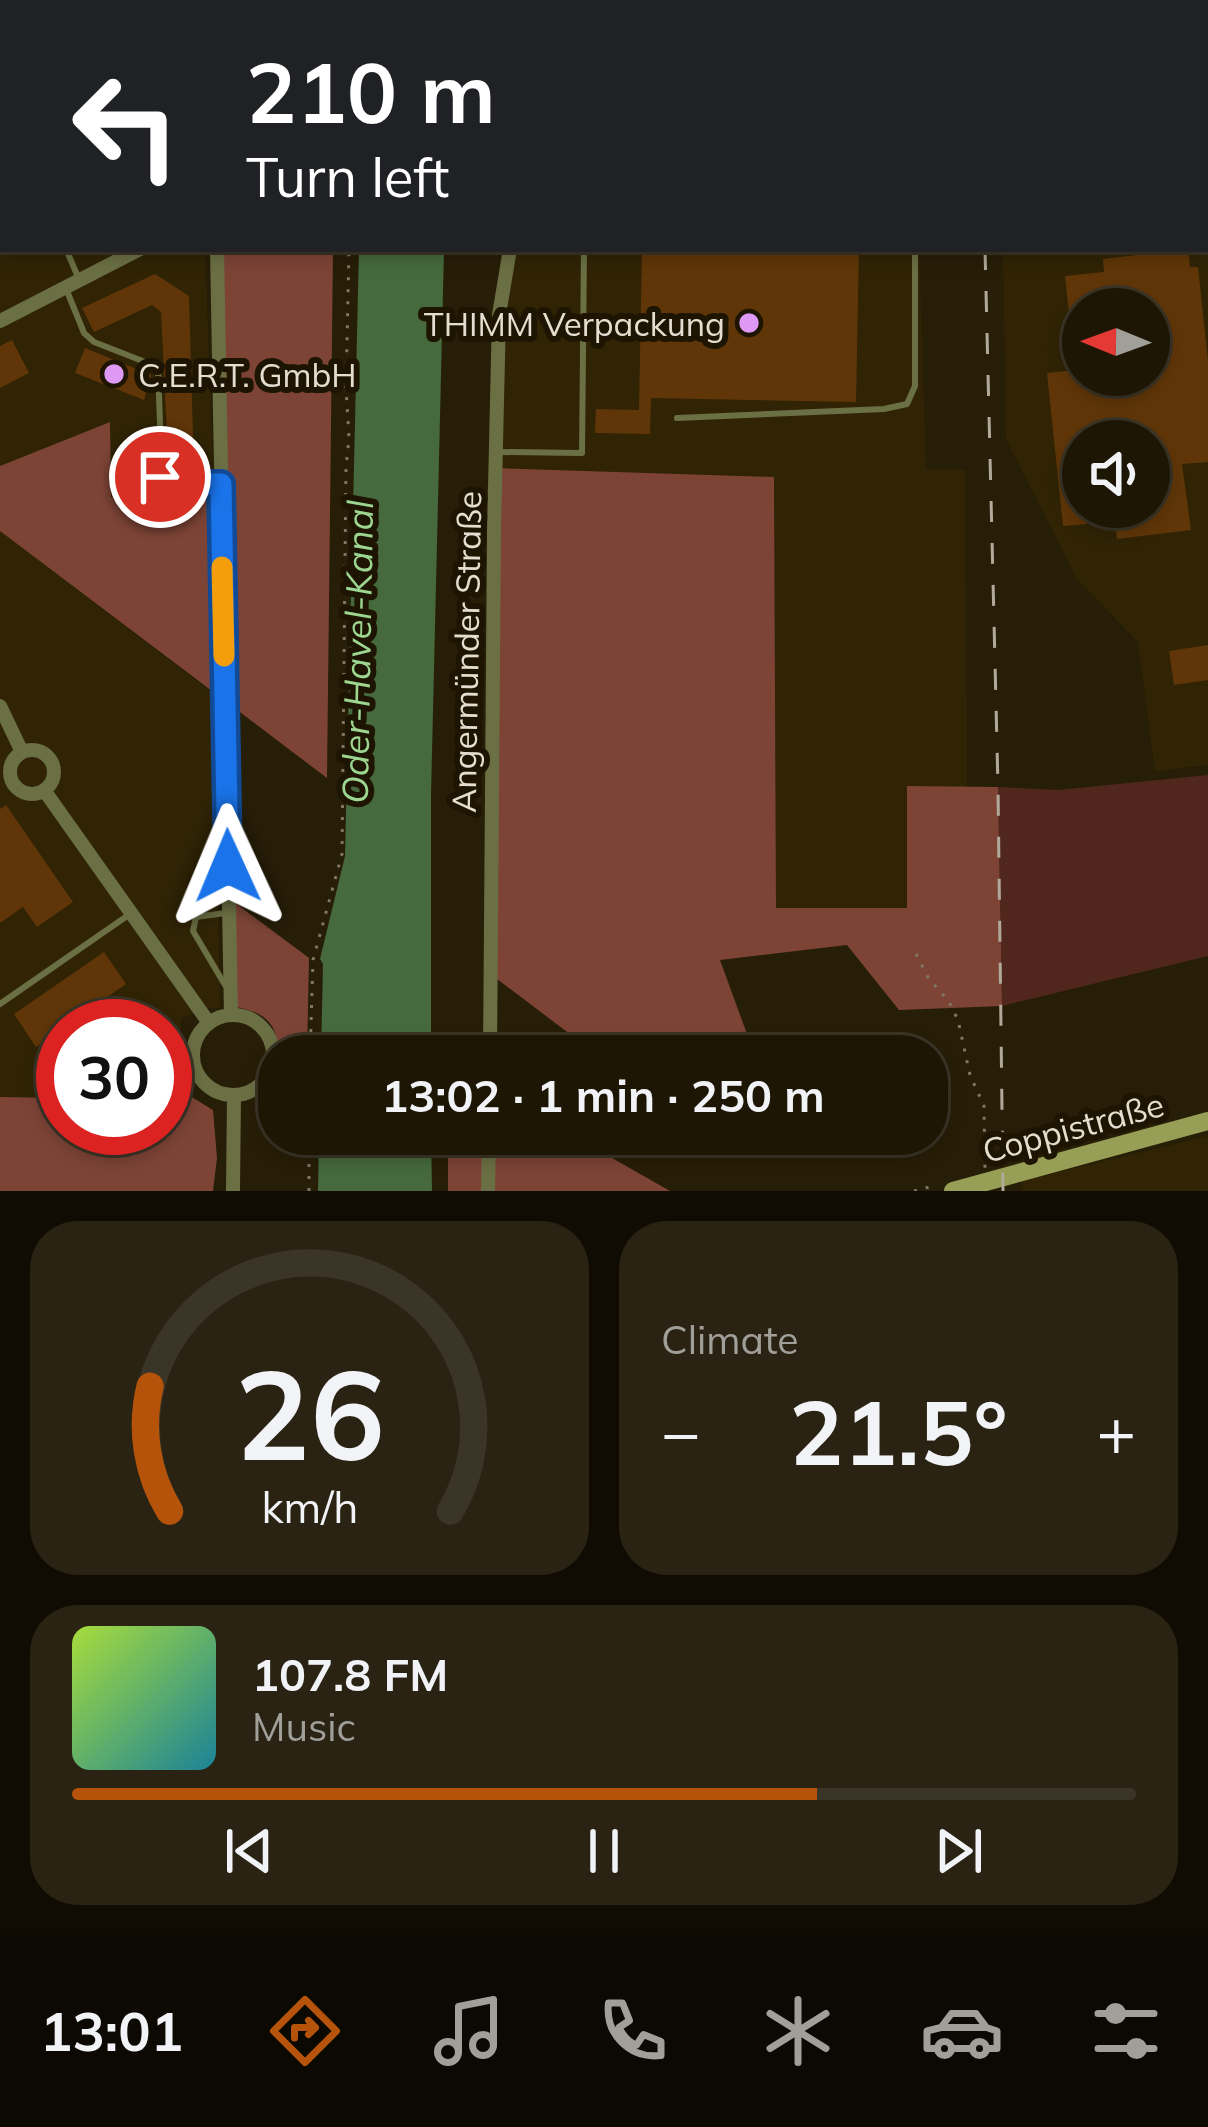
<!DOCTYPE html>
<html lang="en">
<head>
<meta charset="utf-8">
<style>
  :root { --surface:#1d1605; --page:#2a2313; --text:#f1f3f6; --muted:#a09f9a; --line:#3b3527; --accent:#b45309 }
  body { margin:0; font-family:Mulish,sans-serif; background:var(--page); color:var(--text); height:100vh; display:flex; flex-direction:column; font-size:45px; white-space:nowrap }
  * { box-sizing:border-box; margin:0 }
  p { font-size:39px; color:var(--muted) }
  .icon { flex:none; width:66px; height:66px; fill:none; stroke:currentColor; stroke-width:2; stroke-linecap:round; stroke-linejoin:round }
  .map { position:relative; height:1191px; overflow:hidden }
  .details { display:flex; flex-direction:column; gap:30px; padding:30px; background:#100c03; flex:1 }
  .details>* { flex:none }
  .banner { position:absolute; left:0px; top:0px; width:1209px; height:252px; box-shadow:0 6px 18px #0003,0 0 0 3px var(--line); background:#202124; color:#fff; overflow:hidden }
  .needle { width:78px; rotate:271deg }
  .tools { position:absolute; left:1062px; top:288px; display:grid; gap:24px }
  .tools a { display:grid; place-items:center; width:108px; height:108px; border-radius:50%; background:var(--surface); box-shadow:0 6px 18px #0003,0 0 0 3px var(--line); font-size:60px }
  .speed { position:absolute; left:36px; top:999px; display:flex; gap:24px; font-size:60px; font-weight:700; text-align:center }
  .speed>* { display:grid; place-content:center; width:156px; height:156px; border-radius:50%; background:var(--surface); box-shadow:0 6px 18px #0003,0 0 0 3px var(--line); line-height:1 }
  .speed .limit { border:18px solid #d22; background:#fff; color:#111 }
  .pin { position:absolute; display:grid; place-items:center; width:102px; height:102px; color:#fff; margin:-51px; border:6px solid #fff; border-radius:50%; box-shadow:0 3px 12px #0007 }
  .me { position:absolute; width:132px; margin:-66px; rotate:359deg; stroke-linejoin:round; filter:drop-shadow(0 0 9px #0008) }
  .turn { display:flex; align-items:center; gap:42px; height:252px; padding:0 48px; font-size:54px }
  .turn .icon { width:156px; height:156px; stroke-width:2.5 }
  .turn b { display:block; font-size:84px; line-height:102px }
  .big { font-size:90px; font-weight:700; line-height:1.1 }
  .details .tile { flex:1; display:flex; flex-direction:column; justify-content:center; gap:18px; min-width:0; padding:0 42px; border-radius:48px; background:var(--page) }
  .details .dial { align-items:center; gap:0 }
  .dial svg { height:312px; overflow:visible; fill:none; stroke:var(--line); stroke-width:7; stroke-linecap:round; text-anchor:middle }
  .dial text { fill:var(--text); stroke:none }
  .song { display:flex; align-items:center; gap:36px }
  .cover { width:144px; height:144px; border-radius:18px; background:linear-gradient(135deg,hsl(80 70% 55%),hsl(190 70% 35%)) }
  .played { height:12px; border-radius:6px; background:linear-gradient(90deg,var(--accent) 70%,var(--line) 70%) }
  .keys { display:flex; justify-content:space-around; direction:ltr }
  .heat { display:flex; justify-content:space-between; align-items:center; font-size:66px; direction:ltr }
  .details .tiles { flex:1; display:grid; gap:30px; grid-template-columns:1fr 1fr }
  .tile:last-child { grid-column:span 2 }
  .trip { position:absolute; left:258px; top:1035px; width:690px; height:120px; border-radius:48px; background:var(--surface); box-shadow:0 6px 18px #0003,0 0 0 3px var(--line); font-weight:700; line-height:120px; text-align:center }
  .tabs { display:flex; height:192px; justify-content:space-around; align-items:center; background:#0c0902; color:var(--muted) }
  .tabs .icon { width:84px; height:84px }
  .tabs .current { color:var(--accent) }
  .tabs b { font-size:54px; color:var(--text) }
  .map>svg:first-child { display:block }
  .built { fill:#302405; fill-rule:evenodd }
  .green { fill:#51271d }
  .forest { fill:#7d4436 }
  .water { fill:#466a3d }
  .building { fill:#603608; fill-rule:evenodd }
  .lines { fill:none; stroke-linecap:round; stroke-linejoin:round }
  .path { stroke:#7f7765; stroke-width:3; stroke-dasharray:3 9; stroke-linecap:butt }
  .lane { stroke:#6b7044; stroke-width:6 }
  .street { stroke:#6b7044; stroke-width:14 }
  .secondary { stroke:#979f56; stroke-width:18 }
  .rail { stroke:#b1aa9a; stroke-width:3; stroke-dasharray:21 21; stroke-linecap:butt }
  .route-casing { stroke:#114b97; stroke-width:30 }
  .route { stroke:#1a73e8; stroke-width:21 }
  .slow { stroke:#f59e0b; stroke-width:21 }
  .poi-dot { fill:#dd99f4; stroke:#1d1501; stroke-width:4.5 }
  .labels { text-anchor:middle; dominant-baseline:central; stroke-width:12; stroke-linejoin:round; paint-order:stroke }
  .poi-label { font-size:33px; fill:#e4ded0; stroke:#1d1501; text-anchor:end }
  .street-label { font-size:33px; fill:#e4ded0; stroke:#1d1501 }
  .water-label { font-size:36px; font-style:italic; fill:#9dd690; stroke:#1d1501 }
</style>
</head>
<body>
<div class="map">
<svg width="1208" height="1191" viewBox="0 0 1208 1191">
  <rect width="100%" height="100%" fill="#271e07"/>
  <!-- built -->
  <path class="built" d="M1030,0H1208V765L1155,771L1138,642L1077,579L1006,439L1003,249H1206V3H1020ZM1083,309H1149V375H1083ZM1083,441H1149V507H1083Z
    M3,144V249H205L214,498L111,497L109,422L0,466V146Z
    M510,249H919L926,470H965L967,787H907V908H776L774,477L495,468L499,315Z
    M0,531L214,694L220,1008H205L182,1018L172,1098H165V1026H63V1098L0,1097Z
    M1208,1136V1191H1023L1021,1181Z"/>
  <!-- green -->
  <path class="green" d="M1208,775V956L1002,1006L998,787L1059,790Z"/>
  <!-- forest -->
  <path class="forest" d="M451,0H854L855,3H451Z
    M221,249H333L327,778L0,531V466L110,422L111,497H228Z
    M495,468L774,477L776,908H907V786L998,787L1002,1006L899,1010L847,945L720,960L755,1056H674L649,1047L614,1056H599L497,979Z
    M235,903L309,958L307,1056H281C275,1024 270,1014 236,1007Z
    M185,1093L213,1110L217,1158L213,1191H0V1097L63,1098V1128H165V1098Z
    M469,1134H570L670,1191H448V1154Z"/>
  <!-- water -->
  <path class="water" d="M359,249H444L431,795V1056H321L323,964L320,959L345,856Z
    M319,1134H431L432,1191H318Z"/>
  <!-- building -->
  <path class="building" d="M642,249H859L856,402L651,398L650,434L595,433L596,409L639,410Z
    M1188,249L1190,267H1198L1208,361V462L1182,464L1191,530L1117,539L1113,507H1149V503L1155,502L1152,468H1149V441H1083V507H1085L1087,524L1063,526L1047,373L1075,370L1065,276L1104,272L1103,259ZM1083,309H1149V375H1083Z
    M155,274L189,296L194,471L169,472L161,312L152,305L94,332L82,308Z
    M12,340L29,373L0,388V346Z
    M85,348L151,375L144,400L75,373Z
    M1208,645V680L1174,685L1169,651Z
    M6,805L73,902L37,927L23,907L0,923V809Z
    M104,952L126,984L36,1047L14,1014Z"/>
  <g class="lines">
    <!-- path -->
    <path class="path" d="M354,3V0
      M917,3L949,0
      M916,954L929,979L948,1000L958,1020L970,1075L984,1106L985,1169
      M310,1056L313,960L342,854L346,467L349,438L346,388L349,249
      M309,1191V1134
      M914,1191L937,1185"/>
    <!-- lane -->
    <path class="lane" d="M863,0V3
      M66,249L78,277
      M67,291L84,333L94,342L158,367L162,481L166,484H218
      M677,418L884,409L907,404L915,386V249
      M499,452L582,453L584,249
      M225,913L196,917L193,931L225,985
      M0,1004L130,914"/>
    <!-- street -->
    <path class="street" d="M111,0L112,3
      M982,3L994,0
      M217,249L231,1015
      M0,321L140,249
      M0,706L22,752
      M10 772a22 22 0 1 1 44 0a22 22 0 1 1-44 0Z
      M44,790L209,1023
      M193 1055a40 40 0 1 1 80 0a40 40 0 1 1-80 0Z
      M490,1056L494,531L499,315L510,249
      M233,1191L234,1096
      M488,1191L489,1134"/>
    <!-- secondary -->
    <path class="secondary" d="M953,1191L1208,1121"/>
    <!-- rail -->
    <path class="rail" d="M979,0V3
      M985,249L998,787L1003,1191"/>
  </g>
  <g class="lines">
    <!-- route casing -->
    <g class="route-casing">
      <path id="route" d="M160,477L166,484H221L228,866"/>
    </g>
    <!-- route -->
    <use href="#route" class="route"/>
    <!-- slow -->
    <path class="slow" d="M222,567L224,656"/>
  </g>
  <!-- markers -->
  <g class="poi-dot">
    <circle cx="749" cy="323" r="12"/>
    <circle cx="114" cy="374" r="12"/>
  </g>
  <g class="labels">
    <!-- poi labels -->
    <g class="poi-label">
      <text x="725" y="323">THIMM Verpackung</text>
      <text x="138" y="374" text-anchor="start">C.E.R.T. GmbH</text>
    </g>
    <!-- street labels -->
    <g class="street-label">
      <text transform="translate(466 652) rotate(-89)">Angermünder Straße</text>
      <text transform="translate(1073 1127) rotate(-15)">Coppistraße</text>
    </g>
    <!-- water labels -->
    <g class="water-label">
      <text transform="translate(357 652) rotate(-89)">Oder-Havel-Kanal</text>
    </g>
  </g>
</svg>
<div class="tools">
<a><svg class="needle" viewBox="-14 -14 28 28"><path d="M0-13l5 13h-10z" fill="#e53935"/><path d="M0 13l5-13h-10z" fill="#a09f9a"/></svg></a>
<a><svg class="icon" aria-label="sound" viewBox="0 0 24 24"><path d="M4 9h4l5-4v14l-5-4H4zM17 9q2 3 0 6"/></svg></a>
</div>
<div class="speed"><div class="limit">30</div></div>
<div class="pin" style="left:160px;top:477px;background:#d93025"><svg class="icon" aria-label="arrive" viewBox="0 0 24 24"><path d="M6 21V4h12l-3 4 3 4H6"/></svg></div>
<svg class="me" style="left:228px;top:866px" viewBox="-20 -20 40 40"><path d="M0-17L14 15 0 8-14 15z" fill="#1a73e8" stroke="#fff" stroke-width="4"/></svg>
<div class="trip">13:02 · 1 min · 250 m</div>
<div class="banner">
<div class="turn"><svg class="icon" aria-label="left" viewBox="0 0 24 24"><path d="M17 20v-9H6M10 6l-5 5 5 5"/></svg><div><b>210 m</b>Turn left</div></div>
</div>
</div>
<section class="details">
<div class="tiles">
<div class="tile dial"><svg viewBox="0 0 100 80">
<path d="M14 69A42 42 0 1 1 86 69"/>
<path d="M14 69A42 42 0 0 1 9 37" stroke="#b45309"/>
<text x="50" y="56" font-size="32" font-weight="700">26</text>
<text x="50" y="72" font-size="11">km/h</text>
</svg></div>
<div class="tile"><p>Climate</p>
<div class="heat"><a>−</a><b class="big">21.5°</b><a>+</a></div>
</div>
<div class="tile">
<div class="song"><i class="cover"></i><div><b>107.8 FM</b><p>Music</p></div></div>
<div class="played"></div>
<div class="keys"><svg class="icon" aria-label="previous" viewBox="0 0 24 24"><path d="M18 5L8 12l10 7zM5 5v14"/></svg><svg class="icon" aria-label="pause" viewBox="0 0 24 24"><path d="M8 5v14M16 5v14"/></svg><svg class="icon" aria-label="next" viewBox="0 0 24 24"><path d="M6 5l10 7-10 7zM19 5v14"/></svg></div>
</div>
</div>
</section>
<nav class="tabs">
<b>13:01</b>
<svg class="icon current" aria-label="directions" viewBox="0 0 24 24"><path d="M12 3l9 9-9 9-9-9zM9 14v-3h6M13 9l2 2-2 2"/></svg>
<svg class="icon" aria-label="music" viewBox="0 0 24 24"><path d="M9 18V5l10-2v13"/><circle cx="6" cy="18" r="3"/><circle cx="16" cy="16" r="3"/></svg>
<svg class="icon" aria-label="phone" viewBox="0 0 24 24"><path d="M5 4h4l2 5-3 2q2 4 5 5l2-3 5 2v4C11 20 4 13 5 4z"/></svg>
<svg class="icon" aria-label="climate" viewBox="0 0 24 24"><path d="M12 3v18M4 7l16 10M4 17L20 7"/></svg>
<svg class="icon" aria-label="car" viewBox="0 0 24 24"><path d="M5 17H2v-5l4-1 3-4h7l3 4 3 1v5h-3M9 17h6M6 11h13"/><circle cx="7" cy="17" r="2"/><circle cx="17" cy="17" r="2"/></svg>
<svg class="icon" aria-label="filters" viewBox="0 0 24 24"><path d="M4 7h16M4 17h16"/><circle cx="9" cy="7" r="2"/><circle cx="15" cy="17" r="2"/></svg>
</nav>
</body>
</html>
